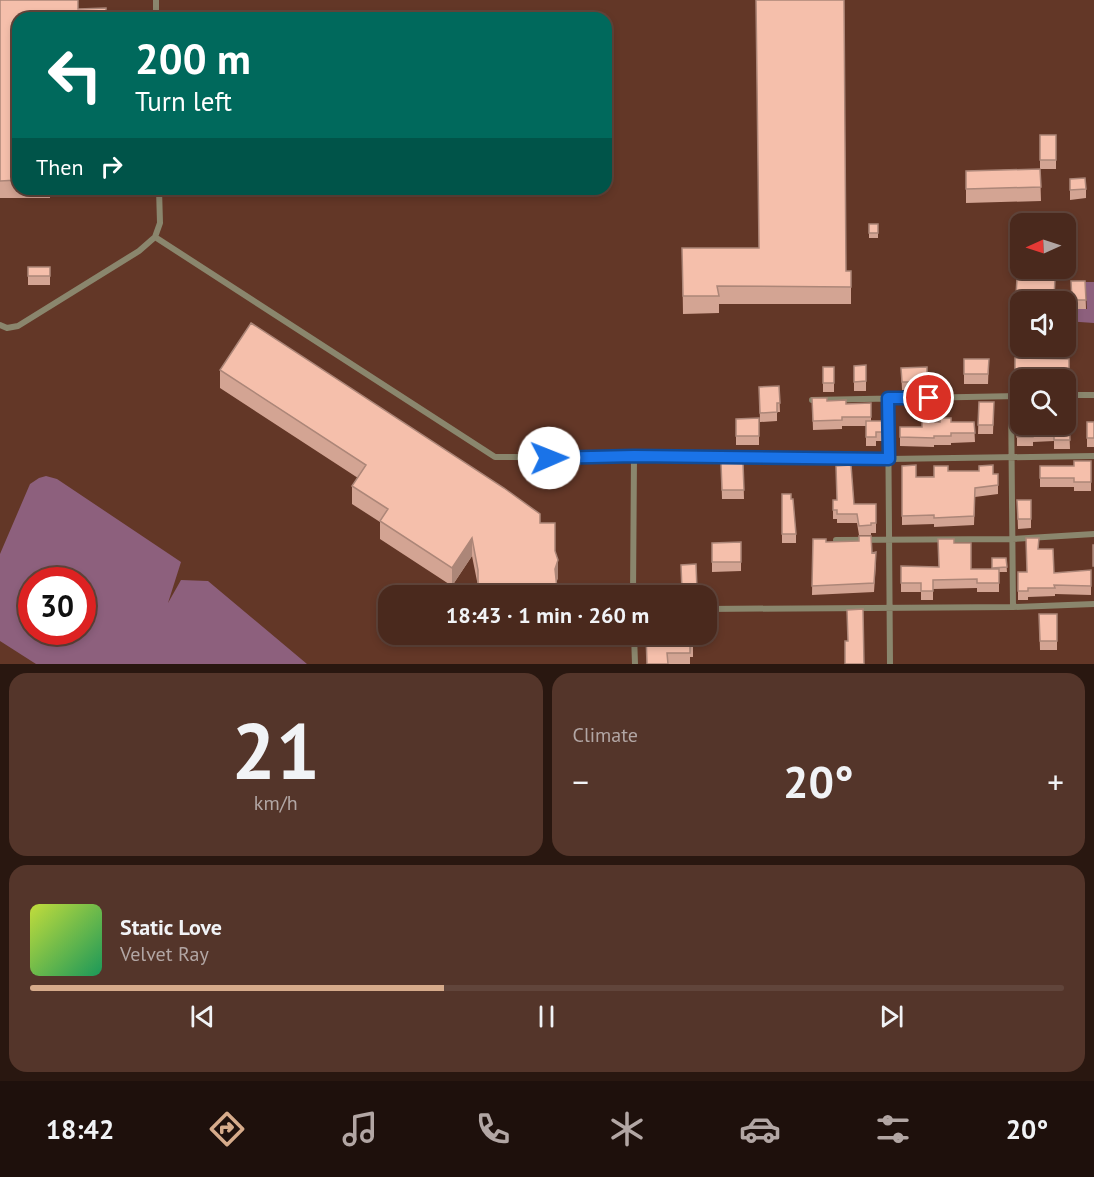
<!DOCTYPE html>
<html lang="en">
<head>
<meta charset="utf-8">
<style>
  :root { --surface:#4a291d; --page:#54352a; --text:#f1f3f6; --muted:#b2a6a4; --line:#61453b; --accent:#d6ab8b }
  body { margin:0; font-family:"PT Sans",sans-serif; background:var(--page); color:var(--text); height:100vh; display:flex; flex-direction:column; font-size:22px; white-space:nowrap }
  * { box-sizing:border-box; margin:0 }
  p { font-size:20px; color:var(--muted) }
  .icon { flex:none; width:33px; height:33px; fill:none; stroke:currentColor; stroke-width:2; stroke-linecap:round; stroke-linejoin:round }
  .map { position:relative; height:664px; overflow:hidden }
  .side { display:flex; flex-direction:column; gap:9px; padding:9px; background:#291710; flex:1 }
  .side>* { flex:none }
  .guide { position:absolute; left:12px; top:12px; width:600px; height:183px; border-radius:18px; box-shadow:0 3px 9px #0003,0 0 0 2px var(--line); background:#00695c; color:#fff; overflow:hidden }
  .needle { width:39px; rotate:267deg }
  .fabs { position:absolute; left:1010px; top:213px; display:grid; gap:12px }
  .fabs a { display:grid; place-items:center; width:66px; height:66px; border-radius:12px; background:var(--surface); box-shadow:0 3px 9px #0003,0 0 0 2px var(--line); font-size:30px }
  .speed { position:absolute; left:18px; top:567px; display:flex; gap:12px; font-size:30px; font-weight:700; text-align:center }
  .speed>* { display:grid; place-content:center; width:78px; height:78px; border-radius:50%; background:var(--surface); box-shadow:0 3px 9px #0003,0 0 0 2px var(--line); line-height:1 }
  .speed .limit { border:9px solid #d22; background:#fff; color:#111 }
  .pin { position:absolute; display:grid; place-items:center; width:51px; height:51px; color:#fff; margin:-26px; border:3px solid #fff; border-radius:50%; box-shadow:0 2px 6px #0007 }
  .me { position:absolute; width:66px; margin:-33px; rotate:89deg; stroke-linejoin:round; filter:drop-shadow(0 0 4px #0008) }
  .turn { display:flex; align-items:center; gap:21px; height:126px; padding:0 24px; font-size:27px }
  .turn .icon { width:78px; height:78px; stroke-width:2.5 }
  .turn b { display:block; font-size:42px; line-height:51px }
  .then { display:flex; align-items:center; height:57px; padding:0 24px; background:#0003; gap:12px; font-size:22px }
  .big { font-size:45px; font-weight:700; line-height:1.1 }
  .side .card { flex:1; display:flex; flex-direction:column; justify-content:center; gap:9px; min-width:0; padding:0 21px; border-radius:18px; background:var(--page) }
  .side .dial { align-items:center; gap:0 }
  .dial b { font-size:78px; line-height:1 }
  .song { display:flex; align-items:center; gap:18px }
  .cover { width:72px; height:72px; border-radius:9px; background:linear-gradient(135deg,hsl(70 70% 55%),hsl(150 70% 35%)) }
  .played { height:6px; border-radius:3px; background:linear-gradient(90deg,var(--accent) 40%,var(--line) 40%) }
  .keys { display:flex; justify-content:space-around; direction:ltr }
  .heat { display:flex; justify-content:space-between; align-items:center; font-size:33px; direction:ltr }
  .side .tiles { flex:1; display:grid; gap:9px; grid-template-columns:1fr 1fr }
  .card:last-child { grid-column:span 2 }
  .trip { position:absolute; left:378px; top:585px; width:339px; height:60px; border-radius:18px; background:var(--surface); box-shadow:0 3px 9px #0003,0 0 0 2px var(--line); font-weight:700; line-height:60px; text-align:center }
  .tabs { display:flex; height:96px; justify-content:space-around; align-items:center; background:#1e100c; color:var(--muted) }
  .tabs .icon { width:42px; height:42px }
  .tabs .current { color:var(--accent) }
  .tabs b { font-size:27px; color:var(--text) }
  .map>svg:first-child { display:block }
  .green { fill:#8d607d; fill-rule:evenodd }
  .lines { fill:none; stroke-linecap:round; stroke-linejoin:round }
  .street { stroke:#8a866d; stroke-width:6 }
  .wall { fill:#d3a493 }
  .shaded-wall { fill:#ac8678 }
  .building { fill:#f5bfab; stroke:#ac8678; stroke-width:1.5 }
  .route-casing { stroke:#114b97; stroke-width:15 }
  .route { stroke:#1a73e8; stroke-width:10 }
</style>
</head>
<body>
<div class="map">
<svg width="1094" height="664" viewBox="0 0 1094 664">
  <rect width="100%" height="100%" fill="#633727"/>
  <!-- green -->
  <path class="green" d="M1083,282H1094V323L1065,321V309H1087L1086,290H1079Z
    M46,476L57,479L181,562L168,603L181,580L208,581L307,664H36L0,641V554L30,484L39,478ZM32,580H82V632H32Z"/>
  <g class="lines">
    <!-- street -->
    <path class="street" d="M156,0V18
      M155,237L495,457L889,459L1094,456
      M0,325L7,328L18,326L139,251L155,237L160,223L159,189
      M1065,395H1094
      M1011,397L1013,607
      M888,398L890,664
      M812,400L1020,396
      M836,540L1012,539L1094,534
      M633,596L634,456
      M706,609L1013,607L1094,604
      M634,634L635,664"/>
  </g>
  <!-- wall -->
  <path class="wall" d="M0,0L18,18V189H50V198H0Z
    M1040,135L1056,160V169H1040L1041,201L966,203V171L1040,169Z
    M1070,179L1086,189V198L1070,200Z
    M869,224H878V238H869Z
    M682,248H759L846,271H851V304H719V313L683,314Z
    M28,267H50V285H28Z
    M1017,278L1055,279L1054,302H1020V310H1016Z
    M1071,281H1085L1086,309H1072Z
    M1015,358L1069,359V384H1065V380H1022V378H1015Z
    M964,359H989L988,384H964Z
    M866,365V391H854V366Z
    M823,367L834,383V392H823Z
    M927,367V392L913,393V390H902L901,368Z
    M220,370L540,523L555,551L558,578L556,582L478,586L472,556L452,586L380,539V522L352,504V486L358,478L220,388Z
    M779,386L780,412H777V421L760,422L759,387Z
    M812,398L827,401L846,404L871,403V421H882V441H876V446H866V426H842V429L813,430Z
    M979,402H994L993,434H978Z
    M759,418V445H736V419Z
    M1017,421L1020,424L1069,422L1070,449H1054V441L1033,442V446H1017Z
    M951,422H974L975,442L951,443V445H934V447L900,446V427H922Z
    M1087,422H1094V447H1087Z
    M1091,461V491H1074V487H1040V466H1074Z
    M721,463H743L744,499H722Z
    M902,466L916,477L998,474V494L975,497L974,525L934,527V524L902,525Z
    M782,494L791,499L796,534V543H782Z
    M833,500L854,504H876V533H871V535H859L857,523H837V519H833Z
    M1017,500H1031V528L1018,529Z
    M813,539L872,553L876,562L874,592L812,595Z
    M712,543L741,562V571L712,572Z
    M954,543L971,569H992V558H1006L1007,572H999V592H977V588L933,589V600H921V592H901V566L939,567Z
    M1039,549L1054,573L1091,570V595L1055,594V596L1028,597V600H1018V572H1027Z
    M696,564L697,596H682L681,565Z
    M1039,614H1057V650H1040Z
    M691,636H693V657H690V664H647Z"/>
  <!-- shaded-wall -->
  <path class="shaded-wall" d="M472,538V556L452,586V568Z
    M558,560V578L555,587V569Z"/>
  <!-- building -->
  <path class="building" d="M0,0H78V9L106,8V18H18V180L0,181Z
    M756,0H844L846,271H851V287L717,286L719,296H683L682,248H759Z
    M1040,135H1056V160H1040Z
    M1040,169L1041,187L966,189V171Z
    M1085,178L1086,189L1070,190V179Z
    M869,224H878V233H869Z
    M28,267H50V276H28Z
    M1017,278L1055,279L1054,297L1016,296Z
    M1071,281H1085L1086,300H1072Z
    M251,323L504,488L540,514V523H555V551L558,560L555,569L557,589V596H475L478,585V570L472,538L452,568L380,521L388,509L352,486L366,465L220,370Z
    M1015,358L1069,359V375L1022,374V369H1015Z
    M964,359H989L988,374H964Z
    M866,365V381L854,382V366Z
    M823,367H834V383H823Z
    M927,367V385H913V382H902L901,368Z
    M779,386L780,403H777V412L760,413L759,387Z
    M812,398H827V401L846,400V404L871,403V417H842V420L813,421Z
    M979,402H994L993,425H978Z
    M759,418V436H736V419Z
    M940,418H951V422H974L975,433H951V436H934V438L900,437V427H922V422H940Z
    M866,421H882V432H876V437H866Z
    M1017,421H1020V424H1065V422H1069L1070,440H1054V432L1033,433V437H1017Z
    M1087,422H1094V438H1087Z
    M1074,461H1091V482H1074V478H1040V466H1074Z
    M721,463H743L744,490H722Z
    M851,465L854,504H876V523H871V525L859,526L857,514H837V510H833V500H837L836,466Z
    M916,465V477H934V466H948V471H979V466L993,465V474H998V485L975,488L974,516L934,518V515L902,516V466Z
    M782,494H791V499H793L796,534H782Z
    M1017,500H1031V519H1018Z
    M859,536H871L872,553L876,552L874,583L812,586L813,539H826V542L859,541Z
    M1026,538H1039L1038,549H1053L1054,573L1091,570V586L1054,585L1055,588H1028V591H1018V572H1027Z
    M938,539H954V543H971V569H999V583H977V579L933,580V591H921V583H901V566L939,567Z
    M741,542V562H712V543Z
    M1093,545H1094V566H1093Z
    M992,558H1006L1007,567L992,568Z
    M696,564L697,590L682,591L681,565Z
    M863,609L864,664H845V641H848L847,610Z
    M1039,614H1057V641H1040Z
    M646,634H691V636H693V646H690V653H667L668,664H647Z"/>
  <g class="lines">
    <!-- route casing -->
    <g class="route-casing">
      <path id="route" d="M549,458L634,456L889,459L888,398H929"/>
    </g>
    <!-- route -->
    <use href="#route" class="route"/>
  </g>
</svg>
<div class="fabs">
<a><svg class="needle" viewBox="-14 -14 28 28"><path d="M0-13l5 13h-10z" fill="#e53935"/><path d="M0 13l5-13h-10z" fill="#b2a6a4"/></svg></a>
<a><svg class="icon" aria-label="sound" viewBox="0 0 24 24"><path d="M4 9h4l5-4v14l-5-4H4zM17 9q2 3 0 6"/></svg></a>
<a><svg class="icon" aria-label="search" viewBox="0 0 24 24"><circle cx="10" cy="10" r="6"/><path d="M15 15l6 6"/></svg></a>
</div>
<div class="speed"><div class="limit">30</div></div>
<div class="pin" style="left:929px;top:398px;background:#d93025"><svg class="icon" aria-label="arrive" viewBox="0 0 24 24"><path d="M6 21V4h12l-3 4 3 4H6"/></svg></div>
<svg class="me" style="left:549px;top:458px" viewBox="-20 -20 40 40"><circle r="19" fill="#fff"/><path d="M0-13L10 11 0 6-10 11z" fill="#1a73e8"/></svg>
<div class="trip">18:43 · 1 min · 260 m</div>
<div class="guide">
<div class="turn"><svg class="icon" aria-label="left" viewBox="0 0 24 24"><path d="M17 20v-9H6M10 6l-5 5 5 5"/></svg><div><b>200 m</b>Turn left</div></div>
<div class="then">Then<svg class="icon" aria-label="right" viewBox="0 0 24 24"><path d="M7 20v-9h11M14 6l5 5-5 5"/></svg></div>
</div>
</div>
<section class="side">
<div class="tiles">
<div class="card dial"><b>21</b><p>km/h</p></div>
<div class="card"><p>Climate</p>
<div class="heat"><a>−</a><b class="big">20°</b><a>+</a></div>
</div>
<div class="card">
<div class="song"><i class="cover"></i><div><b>Static Love</b><p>Velvet Ray</p></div></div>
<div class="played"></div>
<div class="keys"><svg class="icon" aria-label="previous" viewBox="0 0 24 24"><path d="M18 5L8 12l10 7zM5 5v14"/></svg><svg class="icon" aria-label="pause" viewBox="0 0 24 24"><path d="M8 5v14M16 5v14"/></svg><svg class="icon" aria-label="next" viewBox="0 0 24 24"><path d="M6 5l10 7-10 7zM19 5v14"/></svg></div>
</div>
</div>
</section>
<nav class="tabs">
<b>18:42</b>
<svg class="icon current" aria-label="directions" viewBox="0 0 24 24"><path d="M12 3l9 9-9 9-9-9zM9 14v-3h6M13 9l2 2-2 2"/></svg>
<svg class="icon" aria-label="music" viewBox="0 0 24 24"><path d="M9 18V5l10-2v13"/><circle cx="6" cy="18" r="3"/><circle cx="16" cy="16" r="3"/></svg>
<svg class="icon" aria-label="phone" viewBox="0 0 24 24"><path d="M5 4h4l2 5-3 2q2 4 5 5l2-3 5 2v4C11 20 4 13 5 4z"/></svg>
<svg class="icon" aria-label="climate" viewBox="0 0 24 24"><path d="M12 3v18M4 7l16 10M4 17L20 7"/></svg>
<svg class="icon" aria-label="car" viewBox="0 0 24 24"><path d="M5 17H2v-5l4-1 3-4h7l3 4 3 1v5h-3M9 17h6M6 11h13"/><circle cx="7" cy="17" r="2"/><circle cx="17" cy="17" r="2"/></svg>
<svg class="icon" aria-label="filters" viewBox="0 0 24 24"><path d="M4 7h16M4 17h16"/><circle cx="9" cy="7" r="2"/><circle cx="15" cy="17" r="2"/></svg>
<b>20°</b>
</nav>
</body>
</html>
